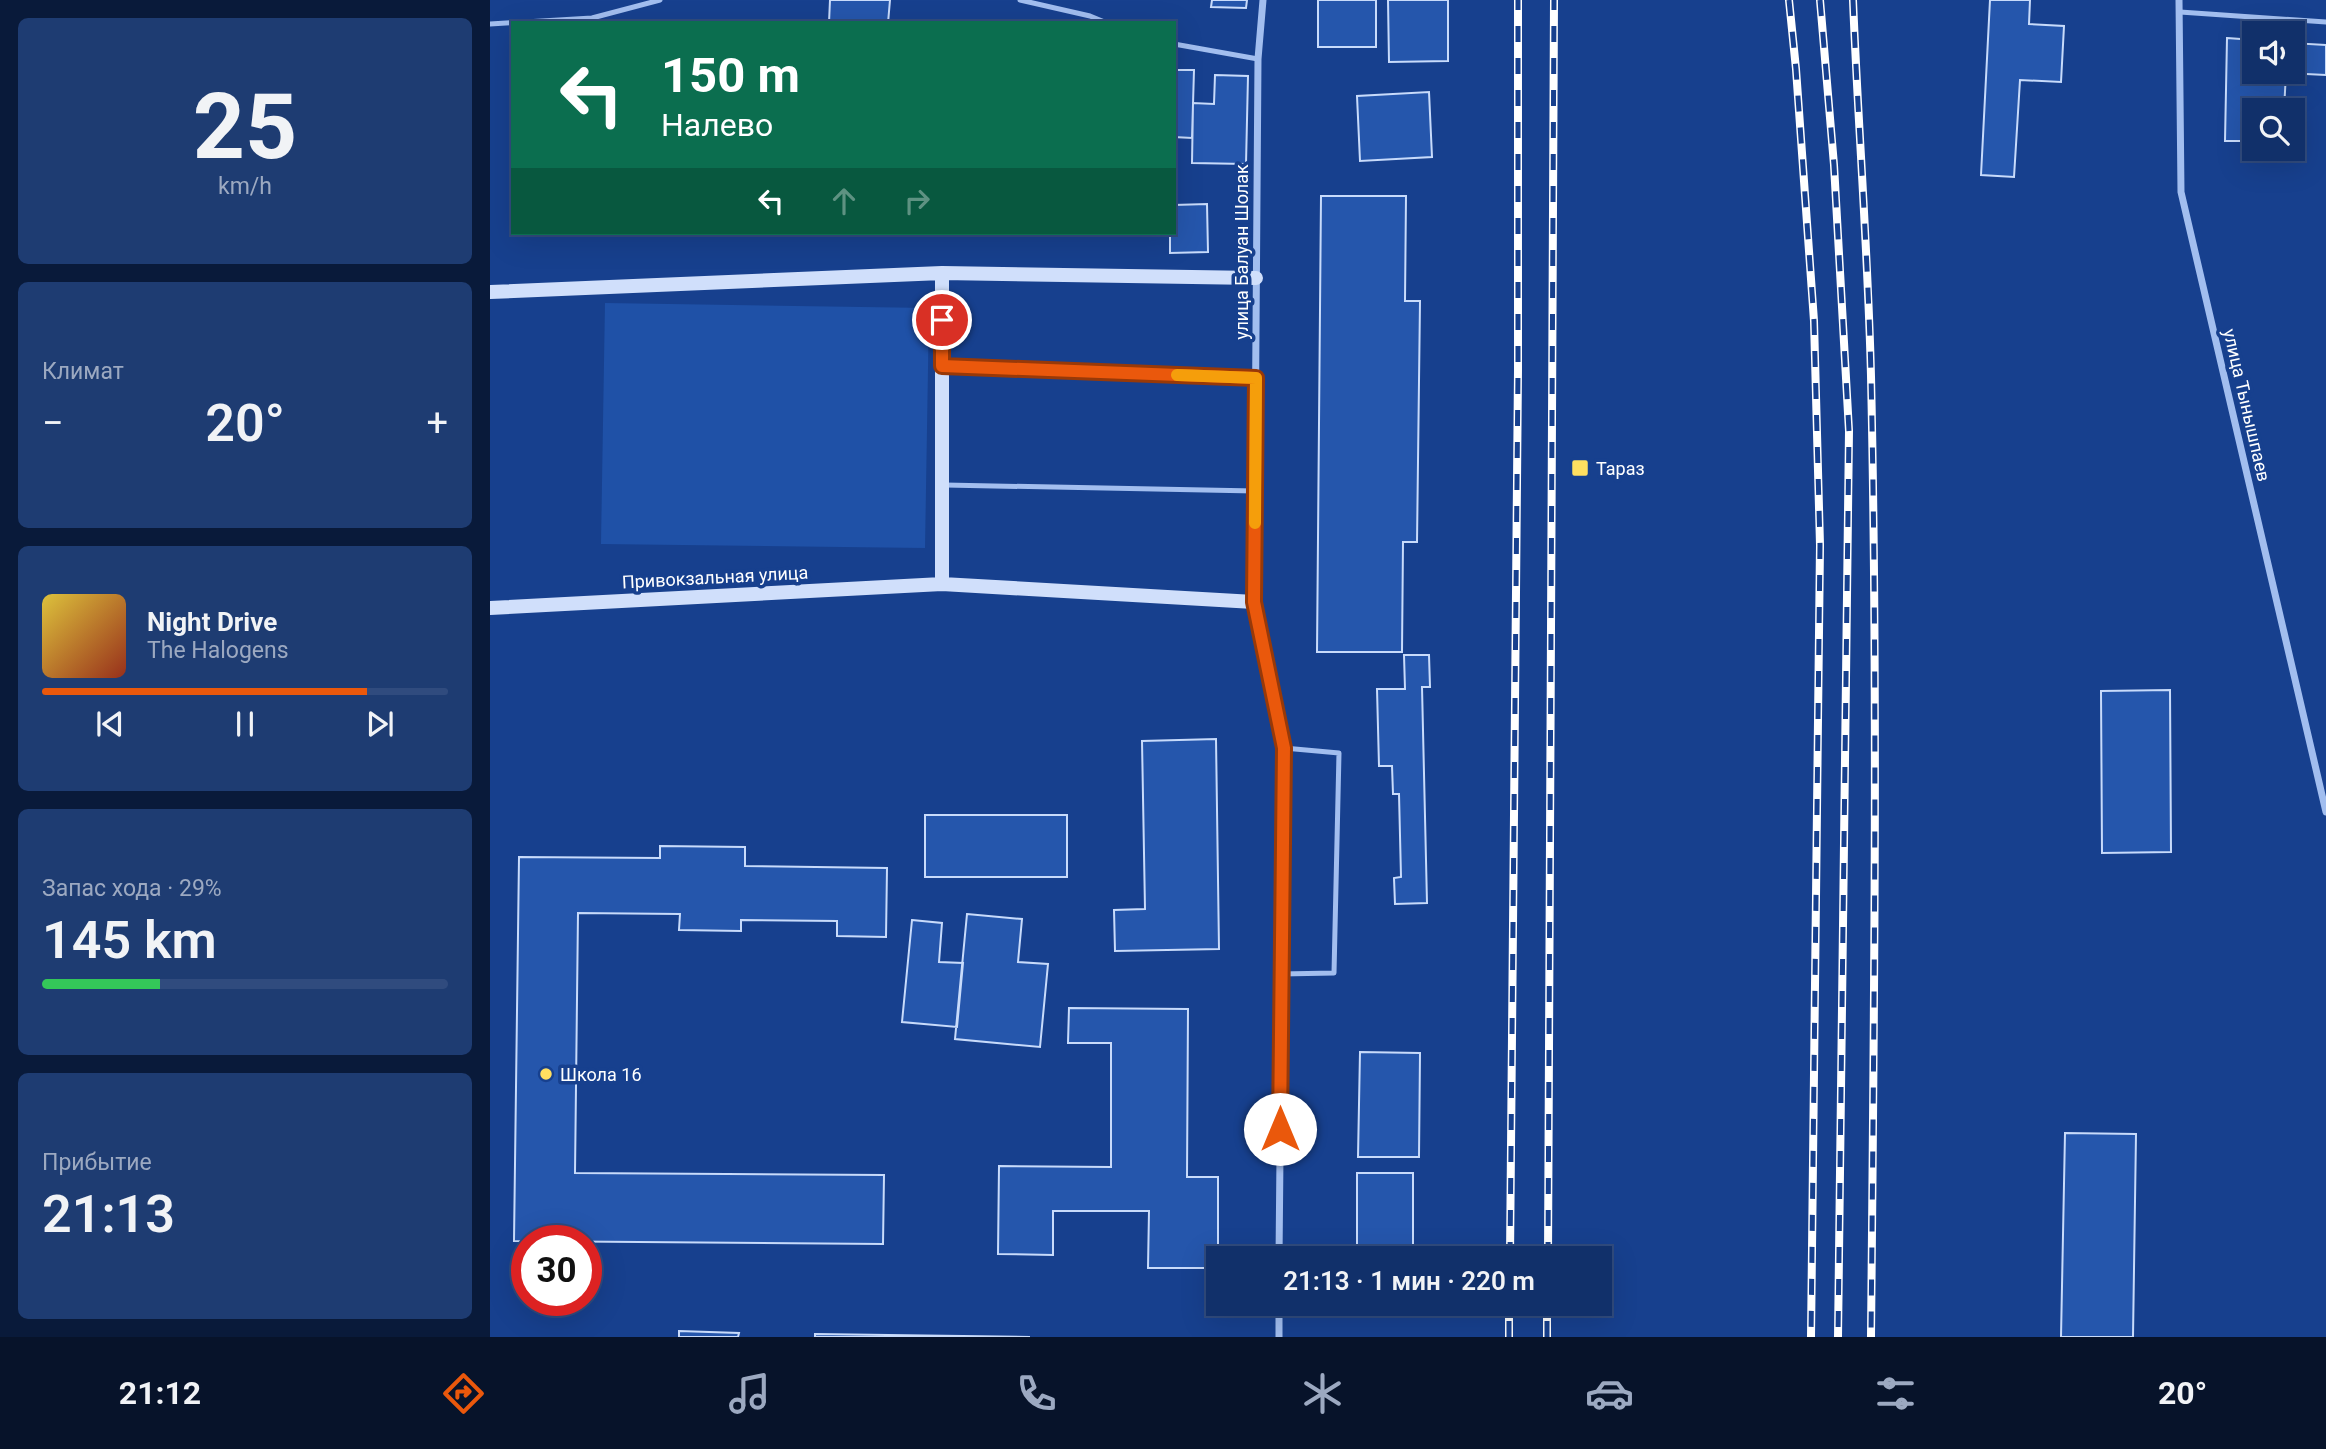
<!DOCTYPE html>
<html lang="ru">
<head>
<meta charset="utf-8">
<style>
  :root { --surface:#11306a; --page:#1e3c72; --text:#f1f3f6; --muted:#9ca9c1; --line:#304b7e; --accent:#ea580c }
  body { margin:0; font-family:Roboto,sans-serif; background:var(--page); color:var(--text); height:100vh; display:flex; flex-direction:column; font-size:26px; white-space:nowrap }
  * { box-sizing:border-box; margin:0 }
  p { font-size:23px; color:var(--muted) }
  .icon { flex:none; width:38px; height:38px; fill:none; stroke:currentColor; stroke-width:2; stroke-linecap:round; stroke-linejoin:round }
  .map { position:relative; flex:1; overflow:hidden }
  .side { display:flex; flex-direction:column; gap:18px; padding:18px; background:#091a3a; width:490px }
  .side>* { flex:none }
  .banner { position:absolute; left:21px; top:21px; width:665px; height:214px; border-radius:0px; box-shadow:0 7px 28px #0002,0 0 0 2px var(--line); background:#0b6e4f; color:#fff; overflow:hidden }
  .controls { position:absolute; left:1752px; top:21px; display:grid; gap:14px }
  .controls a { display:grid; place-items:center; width:63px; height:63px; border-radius:0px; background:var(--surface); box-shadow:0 7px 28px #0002,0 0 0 2px var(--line); font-size:35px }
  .speed { position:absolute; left:21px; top:1225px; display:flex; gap:14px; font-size:35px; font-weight:700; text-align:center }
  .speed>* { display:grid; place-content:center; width:91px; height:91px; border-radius:50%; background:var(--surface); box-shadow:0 7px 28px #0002,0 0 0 2px var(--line); line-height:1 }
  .speed .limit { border:10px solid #d22; background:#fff; color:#111 }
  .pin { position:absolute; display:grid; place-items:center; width:60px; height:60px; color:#fff; margin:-30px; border:4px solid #fff; border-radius:50%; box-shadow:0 2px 7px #0007 }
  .me { position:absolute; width:77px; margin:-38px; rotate:0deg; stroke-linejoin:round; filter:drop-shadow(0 0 5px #0008) }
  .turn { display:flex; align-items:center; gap:24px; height:147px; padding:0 35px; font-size:32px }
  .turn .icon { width:91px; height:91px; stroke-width:2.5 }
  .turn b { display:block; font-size:49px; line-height:60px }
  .lanes { display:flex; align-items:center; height:66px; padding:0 35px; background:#0003; justify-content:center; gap:35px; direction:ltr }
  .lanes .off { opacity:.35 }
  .big { font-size:52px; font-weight:600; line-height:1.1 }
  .side .card { flex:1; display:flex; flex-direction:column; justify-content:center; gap:10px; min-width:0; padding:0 24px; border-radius:10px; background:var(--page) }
  .side .dial { align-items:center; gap:0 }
  .dial b { font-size:91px; line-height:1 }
  .song { display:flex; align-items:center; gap:21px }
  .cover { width:84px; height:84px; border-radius:10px; background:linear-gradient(135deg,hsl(50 70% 55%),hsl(10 70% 35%)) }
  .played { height:7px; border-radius:4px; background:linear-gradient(90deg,var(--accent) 80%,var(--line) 80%) }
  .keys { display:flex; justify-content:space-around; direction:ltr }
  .heat { display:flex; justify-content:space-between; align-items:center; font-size:38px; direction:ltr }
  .charge { height:10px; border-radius:5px; background:linear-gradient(90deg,#34c759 29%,var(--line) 0) }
  .trip { position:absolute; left:716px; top:1246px; width:406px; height:70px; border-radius:0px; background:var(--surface); box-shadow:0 7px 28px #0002,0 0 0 2px var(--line); font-weight:600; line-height:70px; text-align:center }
  .tabs { display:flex; height:112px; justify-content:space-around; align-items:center; background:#07132a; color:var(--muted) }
  .tabs .icon { width:49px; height:49px }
  .tabs .current { color:var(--accent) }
  .tabs b { font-size:32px; color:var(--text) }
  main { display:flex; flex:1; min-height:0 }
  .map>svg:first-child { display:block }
  .green { fill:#1f51a7 }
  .building { fill:#2556ac; stroke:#c8dbfb; stroke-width:2 }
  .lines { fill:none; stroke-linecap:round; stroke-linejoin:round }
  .lane { stroke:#a2beef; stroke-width:5 }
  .street { stroke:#a2beef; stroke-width:7 }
  .secondary { stroke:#d0dffb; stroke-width:14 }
  .rail-casing { stroke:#fff; stroke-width:8 }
  .rail { stroke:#17408e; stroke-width:5; stroke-dasharray:16; stroke-linecap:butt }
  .route-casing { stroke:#983908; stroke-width:18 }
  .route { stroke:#ea580c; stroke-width:12 }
  .slow { stroke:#f59e0b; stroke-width:12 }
  .poi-dot { fill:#ffdf60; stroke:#17408e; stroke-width:2.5 }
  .labels { text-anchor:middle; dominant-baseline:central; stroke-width:7; stroke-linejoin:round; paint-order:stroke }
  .street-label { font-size:18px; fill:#fff; stroke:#17408e }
  .poi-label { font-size:18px; fill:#fff; stroke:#17408e; text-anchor:start }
</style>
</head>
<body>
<main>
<section class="side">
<div class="card dial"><b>25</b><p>km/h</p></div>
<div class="card"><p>Климат</p>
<div class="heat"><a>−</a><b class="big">20°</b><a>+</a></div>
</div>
<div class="card">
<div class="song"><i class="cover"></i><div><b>Night Drive</b><p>The Halogens</p></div></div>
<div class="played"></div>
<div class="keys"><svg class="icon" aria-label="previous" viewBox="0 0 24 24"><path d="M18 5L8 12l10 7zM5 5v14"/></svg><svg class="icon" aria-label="pause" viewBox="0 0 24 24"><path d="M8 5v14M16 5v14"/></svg><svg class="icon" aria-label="next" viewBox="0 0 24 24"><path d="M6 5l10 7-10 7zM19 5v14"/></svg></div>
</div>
<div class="card"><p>Запас хода · 29%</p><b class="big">145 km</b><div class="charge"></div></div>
<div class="card"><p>Прибытие</p><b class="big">21:13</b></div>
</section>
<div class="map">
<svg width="1836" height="1337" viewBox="0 0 1836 1337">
  <rect width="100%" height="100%" fill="#17408e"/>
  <!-- green -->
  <path class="green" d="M115,303L439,308L435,548L111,544Z"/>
  <!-- building -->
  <path class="building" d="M340,0H400L398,23H339Z
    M722,0H757L756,8L721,7Z
    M828,0H886V47H828Z
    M898,0H958V61L899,62Z
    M1500,0H1540L1539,24L1574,26L1571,82L1530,80L1524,177L1491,175Z
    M1737,38L1764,40V72H1802V43L1836,45V75L1796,73L1794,110H1764V141H1735Z
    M684,70H704L702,138L684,137Z
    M725,75L758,76L756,164L702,163L703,103L724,104Z
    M939,92L942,157L870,161L867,96Z
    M831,196H916L915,301H930L927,542H913L912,652H827Z
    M717,204L718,252L680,253V233H684V205Z
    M914,655H939L940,687H932L937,903L905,904L904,878L911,877L909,794H903L902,766H889L887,689H915Z
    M1680,690L1681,852L1612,853L1611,691Z
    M726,739L729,949L625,951L624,910L655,909L652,741Z
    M435,815H577V877H435Z
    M170,846L255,847V866L397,868L396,937L347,936V921L251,920V931L189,930L190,914L88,913L85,1173L394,1175L393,1244L24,1241L29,857L170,858Z
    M477,914L532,919L528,962L558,964L550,1047L465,1039Z
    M422,920L452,923L449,962L473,963L467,1027L412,1022Z
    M579,1008L698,1009L697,1177H728V1268H658L659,1211H563V1255L508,1254L509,1166L621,1167V1043H578Z
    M870,1052L930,1053L929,1157H868Z
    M1575,1133L1646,1134L1643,1337H1571Z
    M867,1173H923V1258H867Z
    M189,1331L249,1333L248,1337H189Z
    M325,1334L540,1337H325Z"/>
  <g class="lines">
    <!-- lane -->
    <path class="lane" d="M530,0L600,16L617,23
      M1690,12L1836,22
      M0,24L102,18L170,0
      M684,44L768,59
      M455,366L766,378
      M455,485L765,491
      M791,974L844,973L849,753L794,748"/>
    <!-- street -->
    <path class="street" d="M773,0L768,59L764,602L794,748L789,1258
      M1689,0L1691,192L1836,812
      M789,1337V1304"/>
    <!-- secondary -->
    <path class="secondary" d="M0,292L452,273L766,278
      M452,584V273
      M0,608L452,584L764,602"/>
    <!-- rail casing -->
    <g class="rail-casing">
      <path id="rail" d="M1299,0L1306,69L1324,321L1330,545L1321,1337
        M1330,0L1344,165L1359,431L1348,1337
        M1363,0C1368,125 1378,251 1381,376C1388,696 1384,1017 1381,1337
        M1020,1258L1028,371V0
        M1058,1258L1064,0
        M1019,1337V1304
        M1057,1337V1304"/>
    </g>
    <!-- rail -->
    <use href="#rail" class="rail"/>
  </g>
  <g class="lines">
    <!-- route casing -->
    <g class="route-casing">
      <path id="route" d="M452,320V366L766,378L764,602L794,748L790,1129"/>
    </g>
    <!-- route -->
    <use href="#route" class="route"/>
    <!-- slow -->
    <path class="slow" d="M687,375L766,378L765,523"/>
  </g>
  <!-- markers -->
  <g class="poi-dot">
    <rect x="1081" y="459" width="18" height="18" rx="3.5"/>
    <circle cx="56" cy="1074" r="7"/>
  </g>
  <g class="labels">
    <!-- street labels -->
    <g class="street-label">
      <text transform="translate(751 252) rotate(-90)">улица Балуан Шолак</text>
      <text transform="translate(1757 405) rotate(77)">улица Тынышпаев</text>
      <text transform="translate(225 577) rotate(-3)">Привокзальная улица</text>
    </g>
    <!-- poi labels -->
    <g class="poi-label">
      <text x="1106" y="468">Тараз</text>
      <text x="70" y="1074">Школа 16</text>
    </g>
  </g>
</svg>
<div class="controls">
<a><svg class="icon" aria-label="sound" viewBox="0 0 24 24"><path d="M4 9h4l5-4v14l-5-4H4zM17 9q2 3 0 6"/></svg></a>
<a><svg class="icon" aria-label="search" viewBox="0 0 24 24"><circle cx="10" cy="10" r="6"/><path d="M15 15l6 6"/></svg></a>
</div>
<div class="speed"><div class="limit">30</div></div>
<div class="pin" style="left:452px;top:320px;background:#d93025"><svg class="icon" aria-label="arrive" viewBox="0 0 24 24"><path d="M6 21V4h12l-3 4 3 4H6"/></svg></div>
<svg class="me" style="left:790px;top:1129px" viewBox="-20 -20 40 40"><circle r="19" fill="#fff"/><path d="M0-13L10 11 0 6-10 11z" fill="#ea580c"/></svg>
<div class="trip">21:13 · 1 мин · 220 m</div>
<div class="banner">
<div class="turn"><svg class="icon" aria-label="left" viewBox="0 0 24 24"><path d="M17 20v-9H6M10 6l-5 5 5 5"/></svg><div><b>150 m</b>Налево</div></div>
<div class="lanes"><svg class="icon" aria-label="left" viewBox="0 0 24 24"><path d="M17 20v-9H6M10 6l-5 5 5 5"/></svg><svg class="icon off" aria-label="ahead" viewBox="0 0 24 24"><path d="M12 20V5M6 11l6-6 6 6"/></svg><svg class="icon off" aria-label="right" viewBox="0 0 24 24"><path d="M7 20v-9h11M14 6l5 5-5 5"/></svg></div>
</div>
</div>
</main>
<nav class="tabs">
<b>21:12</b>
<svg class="icon current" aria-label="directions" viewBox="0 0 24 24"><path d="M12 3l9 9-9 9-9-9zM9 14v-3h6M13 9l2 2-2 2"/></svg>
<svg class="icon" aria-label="music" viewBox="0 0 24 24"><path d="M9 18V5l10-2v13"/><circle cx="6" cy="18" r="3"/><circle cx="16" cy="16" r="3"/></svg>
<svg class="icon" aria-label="phone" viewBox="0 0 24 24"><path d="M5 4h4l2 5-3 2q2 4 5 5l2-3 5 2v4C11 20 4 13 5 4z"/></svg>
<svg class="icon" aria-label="climate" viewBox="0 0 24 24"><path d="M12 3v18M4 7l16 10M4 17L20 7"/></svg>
<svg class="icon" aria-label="car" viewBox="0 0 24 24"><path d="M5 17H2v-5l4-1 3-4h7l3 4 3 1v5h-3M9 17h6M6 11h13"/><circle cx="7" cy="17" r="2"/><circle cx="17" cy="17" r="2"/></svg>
<svg class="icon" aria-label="filters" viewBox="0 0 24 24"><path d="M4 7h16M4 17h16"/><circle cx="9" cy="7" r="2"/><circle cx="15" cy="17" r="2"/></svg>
<b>20°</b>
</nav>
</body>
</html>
